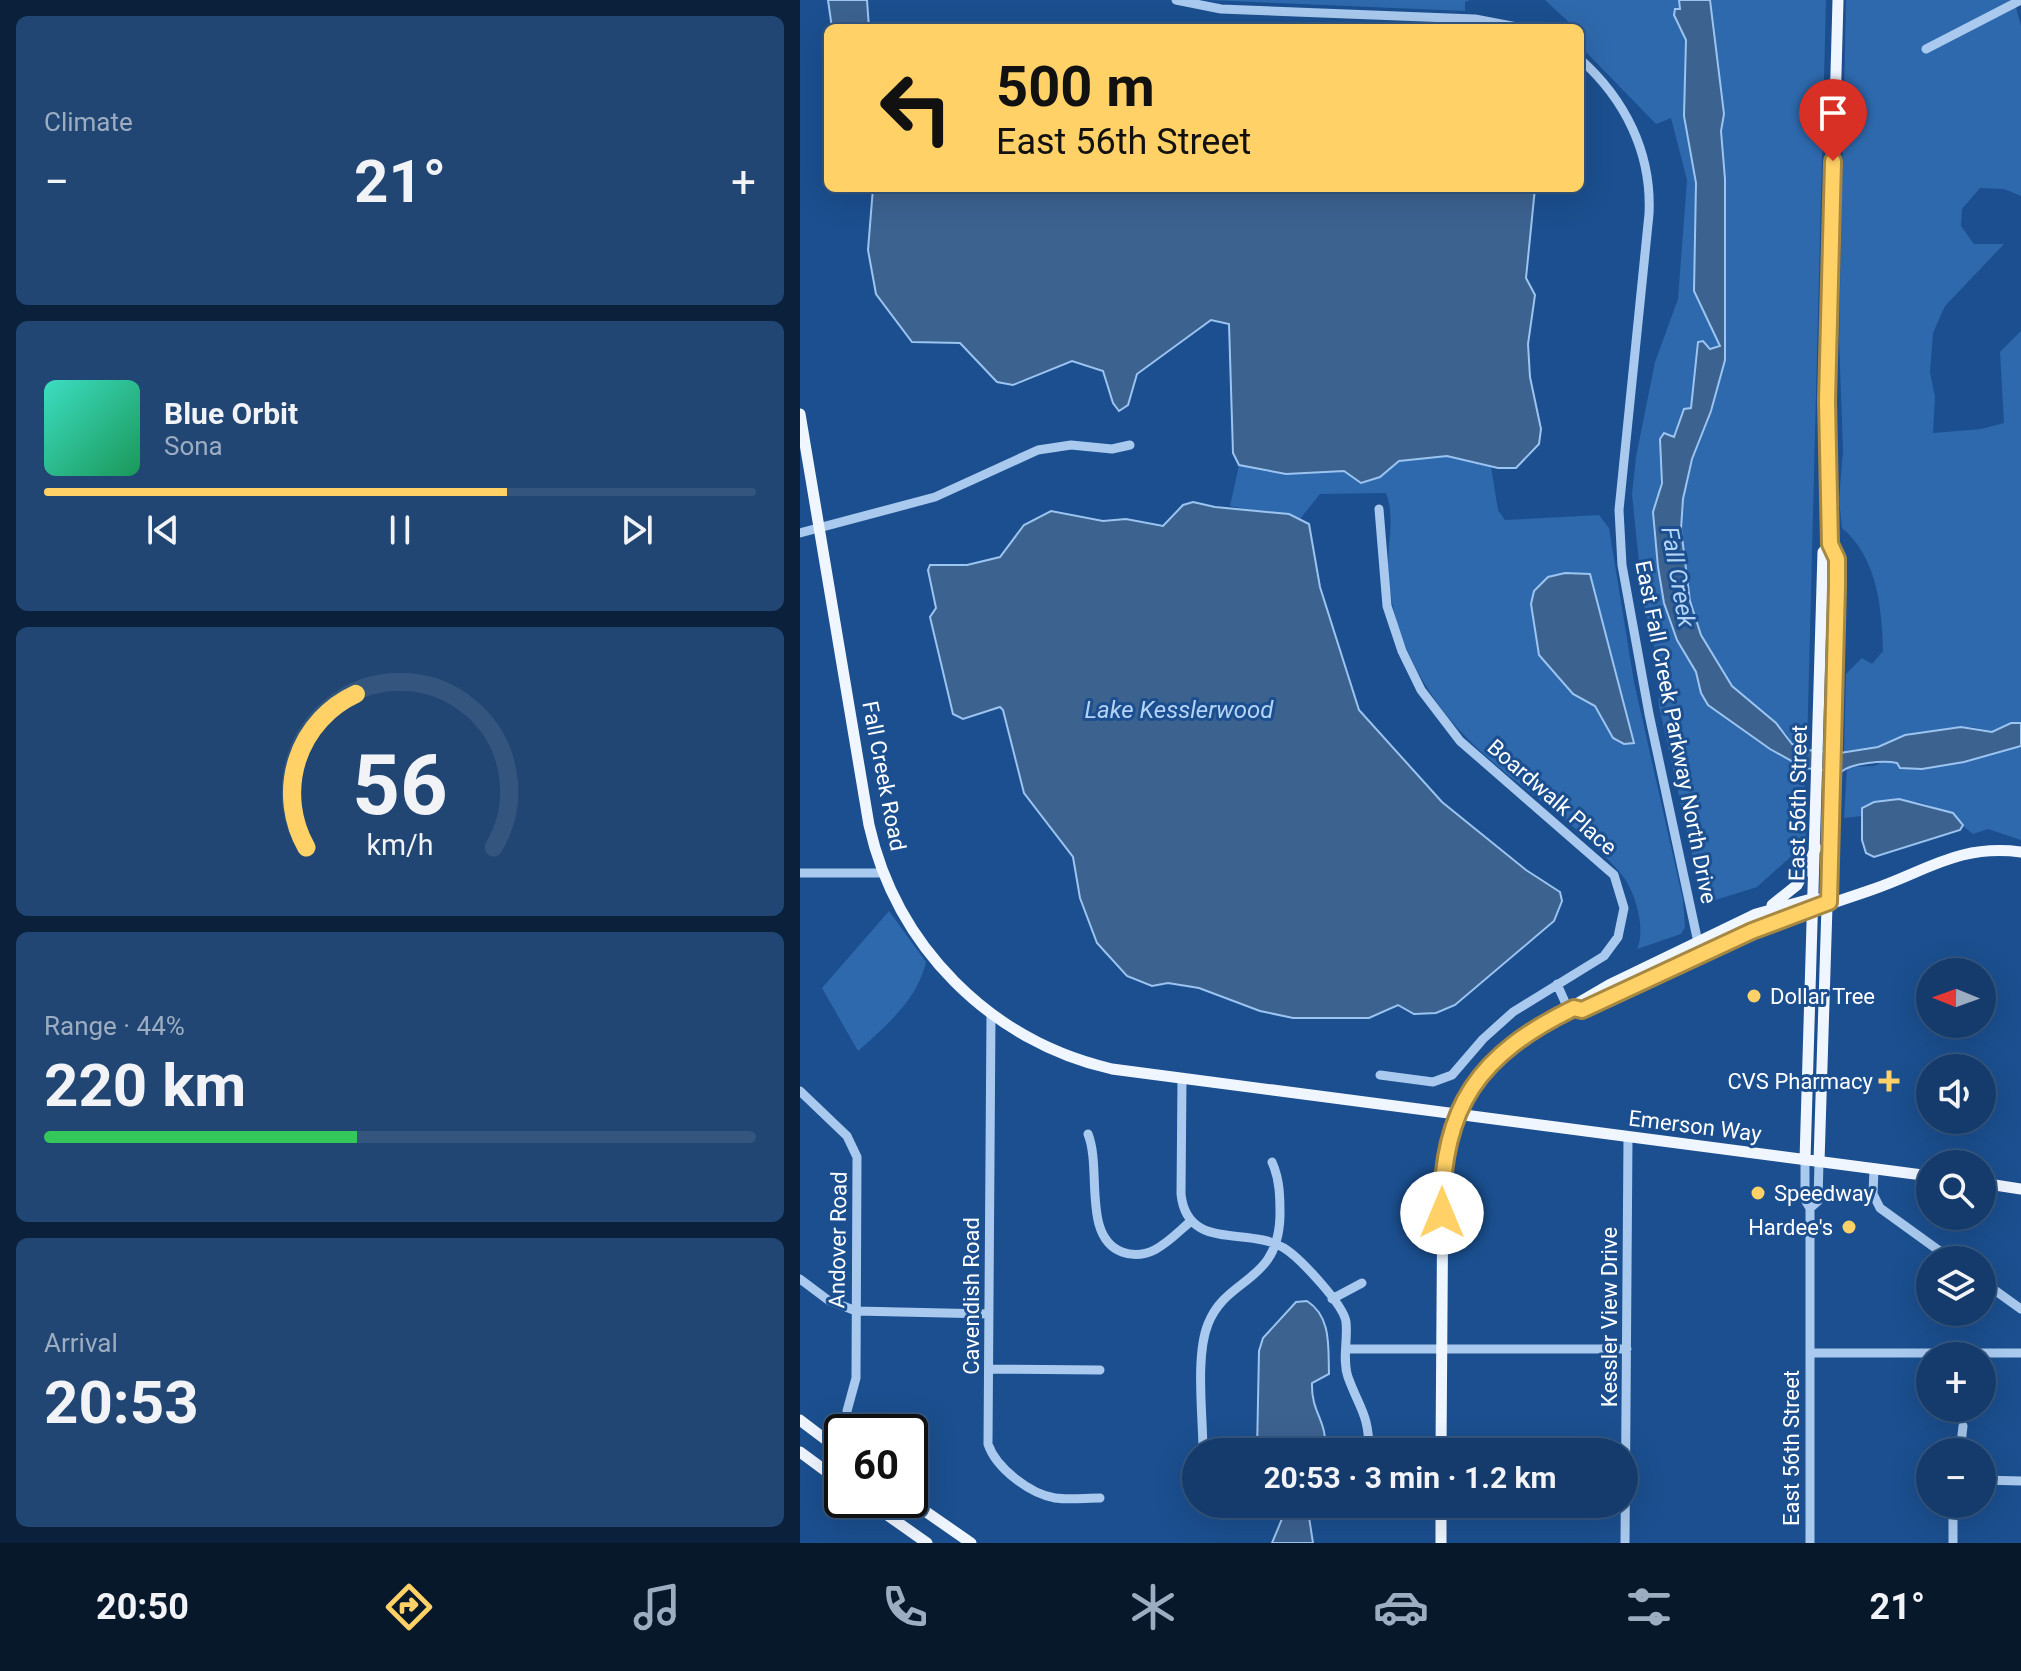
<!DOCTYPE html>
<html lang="en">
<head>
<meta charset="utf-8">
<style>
  :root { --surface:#143b6b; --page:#214673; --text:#f1f3f6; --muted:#9dadc1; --line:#33557e; --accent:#ffd166 }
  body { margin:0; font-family:Roboto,sans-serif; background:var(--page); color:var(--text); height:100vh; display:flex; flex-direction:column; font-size:30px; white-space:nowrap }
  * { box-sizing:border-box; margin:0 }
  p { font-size:26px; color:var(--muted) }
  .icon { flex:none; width:44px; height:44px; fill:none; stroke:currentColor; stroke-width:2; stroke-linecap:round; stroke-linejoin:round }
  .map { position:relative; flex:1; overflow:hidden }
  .panel { display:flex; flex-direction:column; gap:16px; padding:16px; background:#0b203b; width:800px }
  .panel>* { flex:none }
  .banner { position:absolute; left:24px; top:24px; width:760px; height:168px; border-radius:12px; box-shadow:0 8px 32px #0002,0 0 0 2px var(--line); background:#ffd166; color:#111; overflow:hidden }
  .needle { width:52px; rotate:271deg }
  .tools { position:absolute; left:1116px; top:958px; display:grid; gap:16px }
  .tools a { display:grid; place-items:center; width:80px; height:80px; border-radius:50%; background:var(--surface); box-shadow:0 8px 32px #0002,0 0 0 2px var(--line); font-size:40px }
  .speed { position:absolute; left:24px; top:1414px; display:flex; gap:16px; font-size:40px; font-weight:700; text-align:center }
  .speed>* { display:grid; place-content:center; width:104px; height:104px; border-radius:50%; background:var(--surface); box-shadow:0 8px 32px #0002,0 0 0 2px var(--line); line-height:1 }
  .speed .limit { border:4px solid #111; border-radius:12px; background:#fff; color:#111 }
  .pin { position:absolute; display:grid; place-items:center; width:68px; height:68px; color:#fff; margin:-82px -34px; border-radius:50% 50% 50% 0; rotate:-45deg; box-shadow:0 0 8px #0007 }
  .pin .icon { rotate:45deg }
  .me { position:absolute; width:88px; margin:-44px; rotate:0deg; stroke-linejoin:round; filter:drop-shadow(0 0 6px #0008) }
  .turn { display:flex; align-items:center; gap:28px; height:168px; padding:0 40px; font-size:36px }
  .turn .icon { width:104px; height:104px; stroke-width:2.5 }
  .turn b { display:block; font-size:56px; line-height:68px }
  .big { font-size:60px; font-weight:700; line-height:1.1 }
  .panel .tile { flex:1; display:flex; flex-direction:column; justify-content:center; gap:12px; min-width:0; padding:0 28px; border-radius:12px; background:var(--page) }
  .panel .dial { align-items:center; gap:0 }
  .dial svg { height:208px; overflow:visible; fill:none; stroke:var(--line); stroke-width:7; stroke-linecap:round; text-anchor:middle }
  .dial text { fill:var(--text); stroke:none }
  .song { display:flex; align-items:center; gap:24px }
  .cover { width:96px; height:96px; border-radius:12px; background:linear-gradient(135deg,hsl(170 70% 55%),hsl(150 70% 35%)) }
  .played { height:8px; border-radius:4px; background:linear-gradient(90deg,var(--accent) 65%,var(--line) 65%) }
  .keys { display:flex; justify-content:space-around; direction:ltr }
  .heat { display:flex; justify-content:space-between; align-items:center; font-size:44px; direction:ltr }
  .charge { height:12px; border-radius:6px; background:linear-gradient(90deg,#34c759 44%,var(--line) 0) }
  .trip { position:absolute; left:382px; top:1438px; width:456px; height:80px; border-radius:40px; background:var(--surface); box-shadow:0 8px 32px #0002,0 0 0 2px var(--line); font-weight:700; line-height:80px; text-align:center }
  .tabs { display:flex; height:128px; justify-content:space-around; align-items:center; background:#08182b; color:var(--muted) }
  .tabs .icon { width:56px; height:56px }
  .tabs .active { color:var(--accent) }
  .tabs b { font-size:36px; color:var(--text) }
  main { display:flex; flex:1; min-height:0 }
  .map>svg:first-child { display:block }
  .green { fill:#2e69ad }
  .water { fill:#3c6290; stroke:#9cc4f0; stroke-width:2 }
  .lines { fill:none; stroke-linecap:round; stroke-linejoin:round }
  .minor { stroke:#a9c9ee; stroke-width:9 }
  .major { stroke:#f0f6ff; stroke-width:11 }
  .route-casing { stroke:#a68842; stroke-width:20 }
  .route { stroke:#ffd166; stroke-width:14 }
  .poi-dot { fill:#ffd166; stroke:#1b4f8f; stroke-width:3 }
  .labels { text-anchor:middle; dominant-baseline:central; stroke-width:6; stroke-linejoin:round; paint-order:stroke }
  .street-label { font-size:22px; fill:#fff; stroke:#1b4f8f }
  .poi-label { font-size:22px; fill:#fff; stroke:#1b4f8f; text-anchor:start }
  .water-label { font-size:24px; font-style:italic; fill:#b5d3f5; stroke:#1b4f8f }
</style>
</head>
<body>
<main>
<section class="panel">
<div class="tile"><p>Climate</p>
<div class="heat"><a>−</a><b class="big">21°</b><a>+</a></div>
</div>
<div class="tile">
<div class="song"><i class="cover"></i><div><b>Blue Orbit</b><p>Sona</p></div></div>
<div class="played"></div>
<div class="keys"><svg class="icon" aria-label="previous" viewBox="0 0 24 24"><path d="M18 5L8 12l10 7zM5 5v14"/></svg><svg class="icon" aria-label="pause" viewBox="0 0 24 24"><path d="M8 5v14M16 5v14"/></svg><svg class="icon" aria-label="next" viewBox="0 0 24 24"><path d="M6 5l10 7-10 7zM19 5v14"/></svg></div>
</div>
<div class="tile dial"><svg viewBox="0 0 100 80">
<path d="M14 69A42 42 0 1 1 86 69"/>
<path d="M14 69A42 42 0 0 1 33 10" stroke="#ffd166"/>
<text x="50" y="56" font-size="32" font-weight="700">56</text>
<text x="50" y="72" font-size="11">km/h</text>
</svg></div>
<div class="tile"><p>Range · 44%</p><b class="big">220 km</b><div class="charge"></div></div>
<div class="tile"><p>Arrival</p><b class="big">20:53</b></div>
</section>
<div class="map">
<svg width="1221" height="1543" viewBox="0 0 1221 1543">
  <rect width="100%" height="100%" fill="#1b4f8f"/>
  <!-- green -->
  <path class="green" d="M407,0H670L665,2V11Z
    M735,0H879L880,10L874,15L886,40L884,116L896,183L894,291L920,347L916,350L906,344L897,347L891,409L884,410L874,438L860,439L864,463L853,524L864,603L877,640L891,661L908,705L970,749L1004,768L1006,843L957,887L909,902L902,899L859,706L854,644L843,602L832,494L836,457L855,362L878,299L887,180L871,118L856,124L786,52L780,28H775L745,0Z
    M910,0H1026L1007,750L992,744L987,734L932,686L907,649L890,601L881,529L883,499L898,438L914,399L925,327V179L921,131L924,113Z
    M1046,0H1214L1221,26V196L1204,189L1180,188L1162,209L1161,226L1174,244H1204L1145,306L1133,333L1130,372L1135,397L1133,433L1181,429L1204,423L1200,352L1221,331V723H1211L1192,732L1172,727L1121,732L1078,747L1044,752L1046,674L1062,658L1072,664L1083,651C1082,608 1077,557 1042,528L1039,499L1043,451L1039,339Z
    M647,456L691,467L698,510L705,520L799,515L809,528L834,682L883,900L885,927L881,934L837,949C846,929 836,893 822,875C779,822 715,787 667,738C624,695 588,628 588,565C588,540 595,517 586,493L520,494L500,519L430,506L439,465L486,474L544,471L561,483L580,477L599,461Z
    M1221,746V840L1188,829L1173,834C1131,799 1116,795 1062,808V816L1044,818L1047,767L1074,766L1085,761L1122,769Z
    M89,911L126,962C118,999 86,1026 58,1051L22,988Z"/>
  <!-- water -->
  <path class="water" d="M28,0H67L69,28H32Z
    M879,0H910L924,114L921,131L925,179V360L911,411L892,459L883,499L881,529L890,601L901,635L932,686L976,723L992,744L1007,750L1040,753L1078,747L1105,735L1161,727L1192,732L1211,723H1221V746L1164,762L1122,769L1100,768L1097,763C1084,760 1051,763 1041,772L1004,768L970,749L908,705L901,693L896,672L877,640L864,603L858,567L853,512L862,483L860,439L864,433L874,437L884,409L891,408L898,342L903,341L910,349L920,346L894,291L896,183L884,116L886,40L874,15L875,9H880Z
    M73,188H735L726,278L735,295L728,344L730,377L741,429L739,444L716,468H698L647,456L599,461L580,477L561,483L544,471L486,474L439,465L433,453L429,324L411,320L337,374L328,405L319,411L313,403L303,371L272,361L213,385L197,382L160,343L112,342L76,294L68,250Z
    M393,502L415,507L489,514L509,524L520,587L559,710L642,802L726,870L760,892L762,901L754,921L655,1005L636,1013L614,1014L598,1005L569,1018H493L460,1011L399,988L368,983L352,986L327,976L297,943L280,898L273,857L224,793L203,710L200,707L163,719L153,714L130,617L136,608L128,570L130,565H167L200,557L224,525L251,511L303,521L326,519L363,526L383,505Z
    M765,573L790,574L834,743L824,744L813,738L795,706L773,694L739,655L731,604L734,591L748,577Z
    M1099,799L1153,813L1163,825L1160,830L1074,857L1066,853L1062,840V808L1074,802Z
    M507,1301C532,1317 528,1348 529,1374L512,1383C511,1414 528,1420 525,1452H457L459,1351L463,1338L496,1302Z
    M482,1504H507L513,1543H472L484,1514Z"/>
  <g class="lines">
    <!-- minor -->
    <path class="minor" d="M376,0L421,9L675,19L722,28
      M1126,49L1221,0
      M780,59C825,99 852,153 849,214L819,510L822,565L849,714L899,947
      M579,509L587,606L602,651L621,690L660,741L814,875L824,908L818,937L804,956L713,1012L683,1039L652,1075L633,1082L580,1075
      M0,533L135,497L238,450L271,445L312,449L330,445
      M0,873H84
      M757,984L769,1011
      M191,1014L188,1444C196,1468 230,1494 255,1498C269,1500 285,1498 300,1498
      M382,1079L381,1194C387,1252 449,1226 484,1248C500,1258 544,1305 546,1322C548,1340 542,1360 548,1377C560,1410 569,1414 569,1452
      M0,1091L47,1136L57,1157L56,1378L47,1411
      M288,1134C302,1169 282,1237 322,1252C351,1263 372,1237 391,1221
      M1005,1160V1200L1010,1208V1543
      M1074,1169L1073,1194L1080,1208L1152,1260
      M1010,1208L1018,1201L1019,1162
      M0,1279L28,1300L56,1311L189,1314
      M1182,1281L1221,1309
      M532,1299L562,1283
      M546,1349H827
      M1011,1353H1221
      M189,1369L300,1370
      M403,1452C403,1416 395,1356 408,1324C427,1276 478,1284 480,1216C480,1197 480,1180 472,1162
      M1160,1452L1163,1426
      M1182,1480L1221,1481
      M409,1504L413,1512
      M559,1513L564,1504
      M825,1543L828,1138
      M1153,1543V1504"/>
    <!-- major -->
    <path class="major" d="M0,414L69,825C96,946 190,1041 312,1069L1130,1176
      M972,905L997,885L1016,848
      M774,1008C795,1012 877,966 901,954C956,927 1013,910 1071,890C1127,871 1158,844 1221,852
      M1005,1160L1023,552L1030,544
      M1019,1162L1037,586V559L1030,544L1027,401L1038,0
      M1182,1183L1221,1189
      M0,1420L42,1452
      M0,1452L42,1483
      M641,1452L643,1171L650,1131L667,1093L691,1064L725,1034L809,985L956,914L1015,898L1029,902
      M66,1500L127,1543
      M109,1500L171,1543
      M641,1543V1504"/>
  </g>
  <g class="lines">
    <!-- route casing -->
    <g class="route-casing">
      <path id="route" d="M642,1213C641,1107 679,1054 774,1008L782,1010L952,931L1029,902L1037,586V559L1030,544L1027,401L1033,161"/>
    </g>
    <!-- route -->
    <use href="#route" class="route"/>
  </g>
  <!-- markers -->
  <g class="poi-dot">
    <circle cx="954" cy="996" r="8"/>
    <path d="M1085 1069h8v8h8v8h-8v8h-8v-8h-8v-8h8z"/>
    <circle cx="958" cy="1193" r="8"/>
    <circle cx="1049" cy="1227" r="8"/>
  </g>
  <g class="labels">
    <!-- street labels -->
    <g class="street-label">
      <text transform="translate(876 732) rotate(79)">East Fall Creek Parkway North Drive</text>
      <text transform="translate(84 776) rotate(79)">Fall Creek Road</text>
      <text transform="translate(752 797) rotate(41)">Boardwalk Place</text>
      <text transform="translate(998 803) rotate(-89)">East 56th Street</text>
      <text transform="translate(895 1126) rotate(7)">Emerson Way</text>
      <text transform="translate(38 1240) rotate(-89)">Andover Road</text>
      <text transform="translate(171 1296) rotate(-90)">Cavendish Road</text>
      <text transform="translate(809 1317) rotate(-90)">Kessler View Drive</text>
      <text transform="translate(991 1448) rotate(-90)">East 56th Street</text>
    </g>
    <!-- poi labels -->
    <g class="poi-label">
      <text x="970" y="996">Dollar Tree</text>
      <text x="1073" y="1081" text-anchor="end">CVS Pharmacy</text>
      <text x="974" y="1193">Speedway</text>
      <text x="1033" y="1227" text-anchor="end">Hardee's</text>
    </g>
    <!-- water labels -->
    <g class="water-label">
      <text transform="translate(878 577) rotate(80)">Fall Creek</text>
      <text x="379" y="710">Lake Kesslerwood</text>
    </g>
  </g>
</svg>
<div class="tools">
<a><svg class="needle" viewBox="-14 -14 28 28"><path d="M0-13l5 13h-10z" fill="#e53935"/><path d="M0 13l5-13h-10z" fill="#9dadc1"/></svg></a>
<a><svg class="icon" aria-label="sound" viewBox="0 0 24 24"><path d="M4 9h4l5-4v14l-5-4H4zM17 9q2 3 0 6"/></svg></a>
<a><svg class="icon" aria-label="search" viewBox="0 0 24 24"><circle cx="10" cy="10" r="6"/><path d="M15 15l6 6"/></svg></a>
<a><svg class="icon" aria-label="layers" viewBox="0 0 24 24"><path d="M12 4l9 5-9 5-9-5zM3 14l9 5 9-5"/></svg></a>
<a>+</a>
<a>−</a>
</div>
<div class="speed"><div class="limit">60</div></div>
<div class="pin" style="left:1033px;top:161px;background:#d93025"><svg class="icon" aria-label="arrive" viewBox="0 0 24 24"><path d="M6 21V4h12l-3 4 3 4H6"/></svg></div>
<svg class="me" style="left:642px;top:1213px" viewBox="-20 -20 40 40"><circle r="19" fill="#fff"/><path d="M0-13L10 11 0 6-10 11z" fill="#ffd166"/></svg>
<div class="trip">20:53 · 3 min · 1.2 km</div>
<div class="banner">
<div class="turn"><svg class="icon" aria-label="left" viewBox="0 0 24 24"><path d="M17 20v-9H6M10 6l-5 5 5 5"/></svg><div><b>500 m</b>East 56th Street</div></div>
</div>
</div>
</main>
<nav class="tabs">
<b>20:50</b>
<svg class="icon active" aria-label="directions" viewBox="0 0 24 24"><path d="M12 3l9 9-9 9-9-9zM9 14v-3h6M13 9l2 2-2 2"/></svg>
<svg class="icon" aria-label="music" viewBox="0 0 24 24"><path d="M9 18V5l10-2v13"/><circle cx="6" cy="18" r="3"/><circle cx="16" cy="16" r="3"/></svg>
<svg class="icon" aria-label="phone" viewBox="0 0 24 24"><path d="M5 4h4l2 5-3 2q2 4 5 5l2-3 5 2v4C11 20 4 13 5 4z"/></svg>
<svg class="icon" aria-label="climate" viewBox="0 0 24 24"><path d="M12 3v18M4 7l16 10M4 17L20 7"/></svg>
<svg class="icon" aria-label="car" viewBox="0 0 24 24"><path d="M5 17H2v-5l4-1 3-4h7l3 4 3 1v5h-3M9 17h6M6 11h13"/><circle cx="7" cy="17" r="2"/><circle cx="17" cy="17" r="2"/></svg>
<svg class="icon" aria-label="filters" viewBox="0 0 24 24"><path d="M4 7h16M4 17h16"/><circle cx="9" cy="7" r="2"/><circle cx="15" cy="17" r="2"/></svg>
<b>21°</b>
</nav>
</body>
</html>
